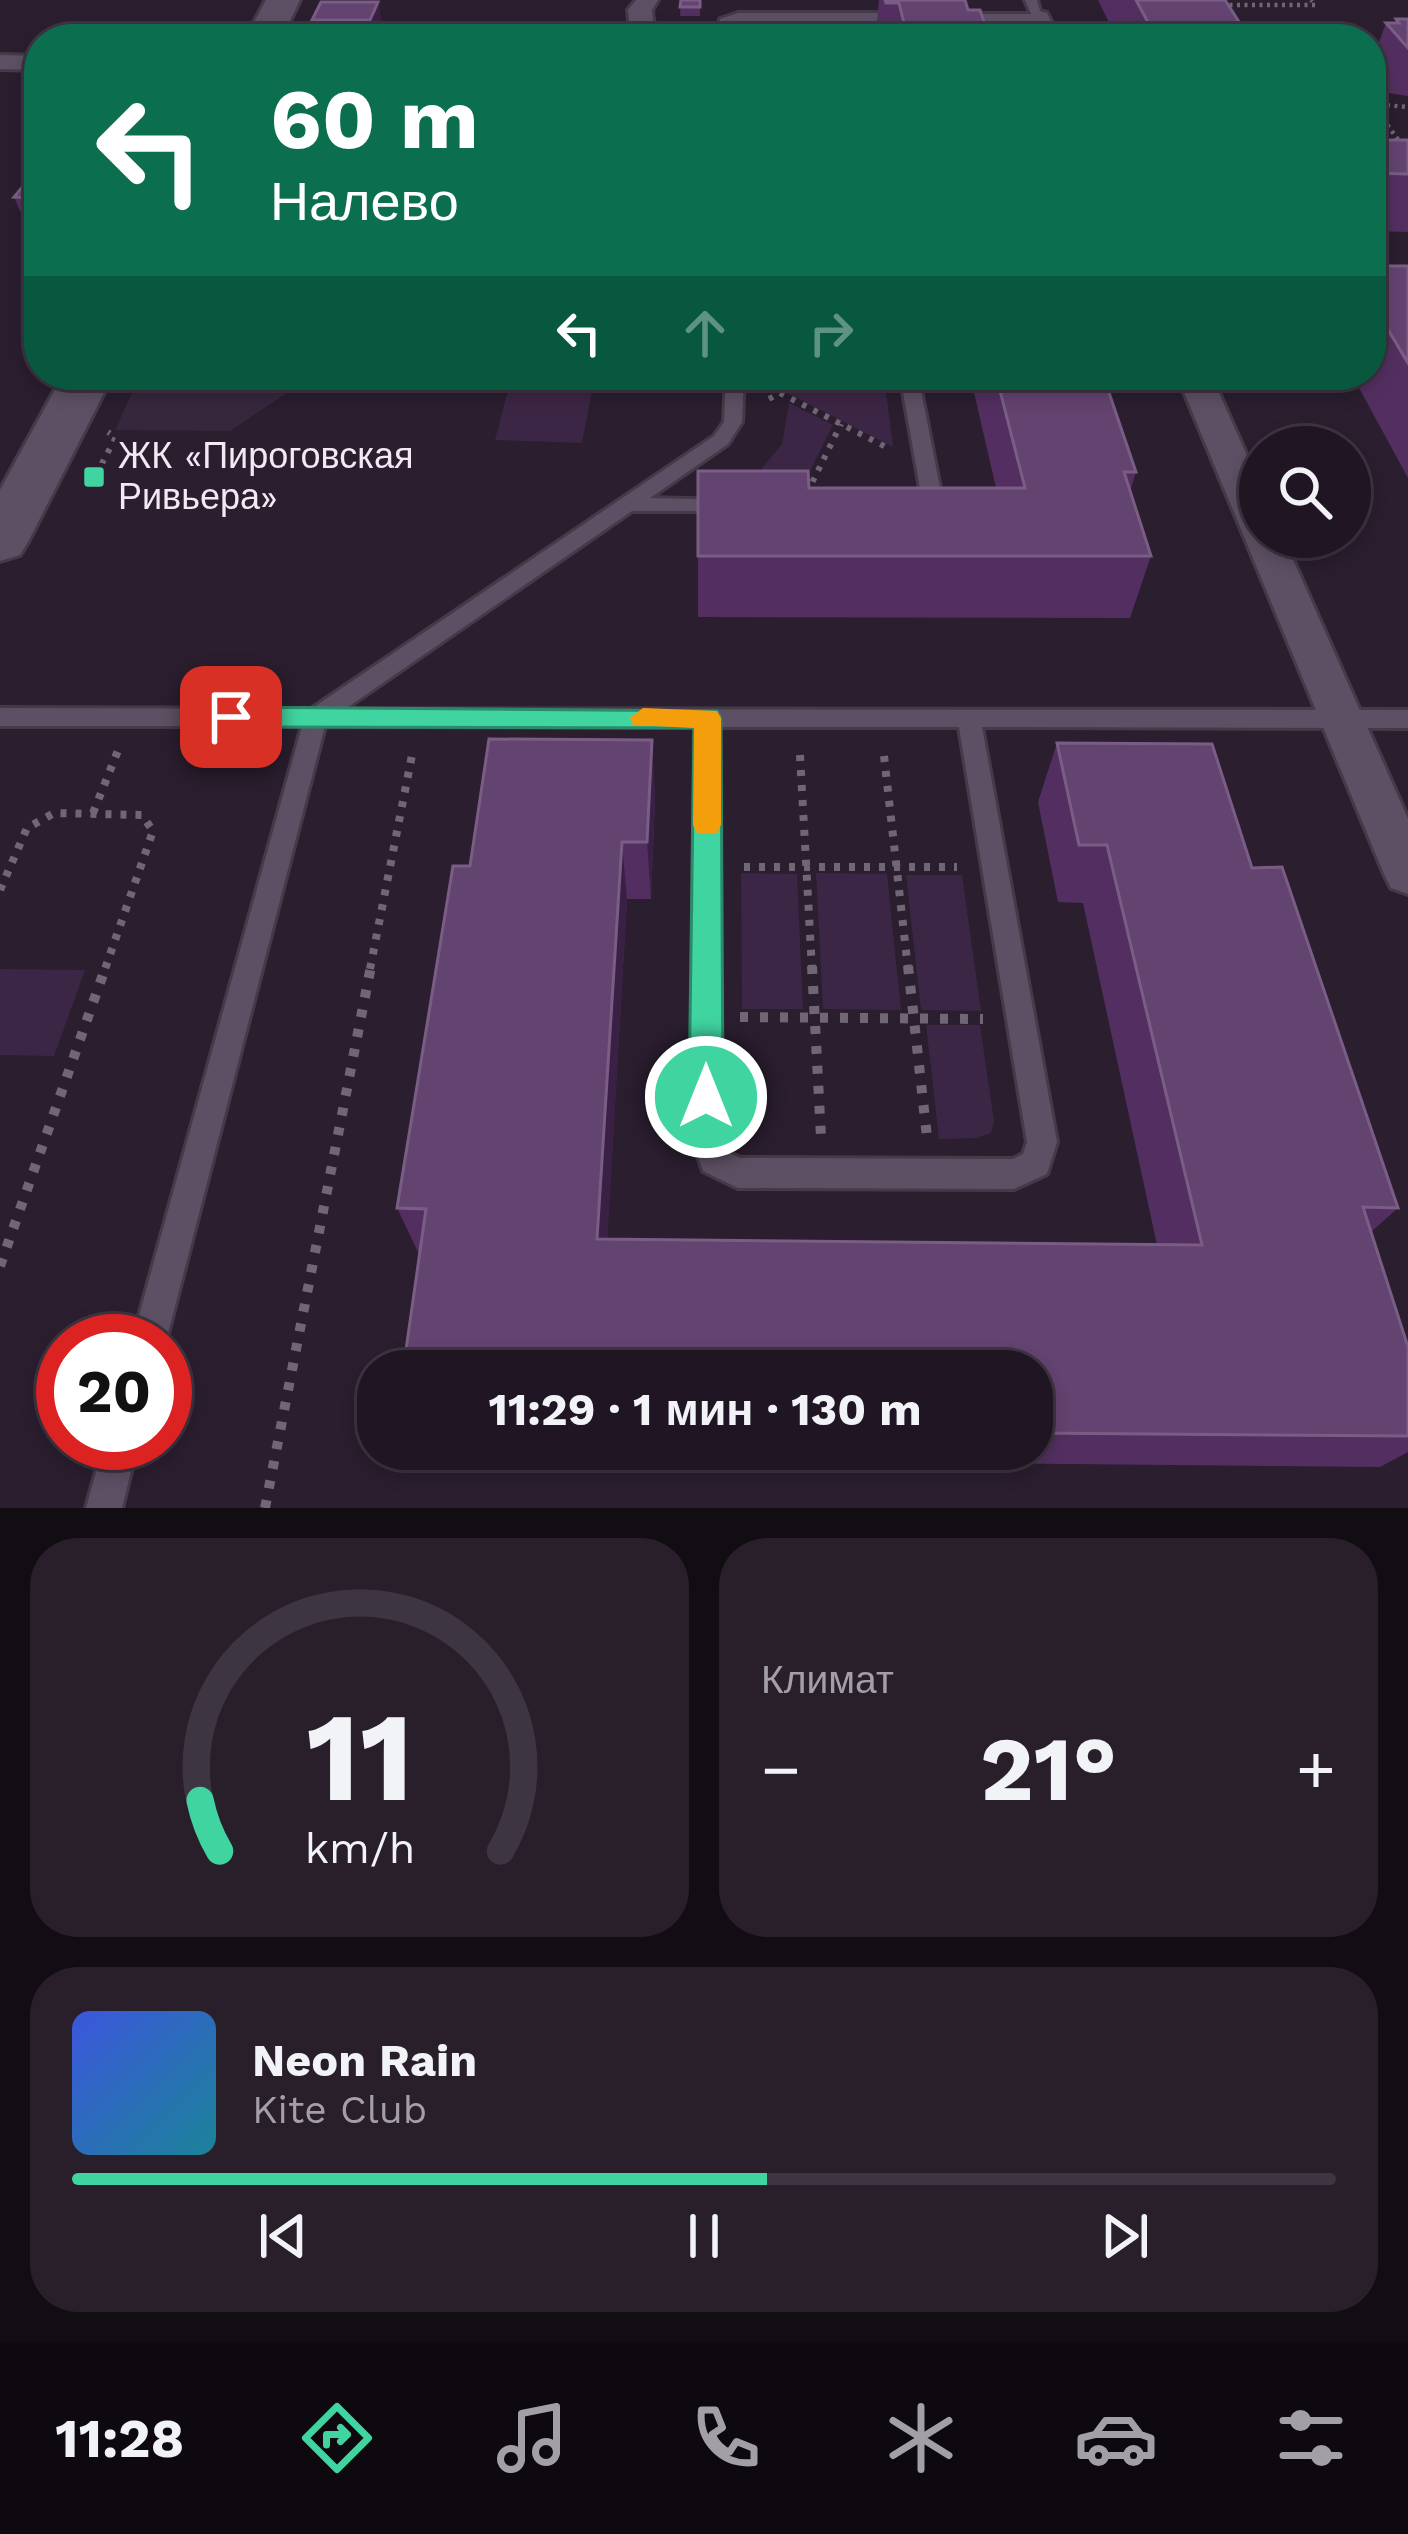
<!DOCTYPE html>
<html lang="ru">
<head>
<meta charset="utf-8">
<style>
  :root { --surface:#201623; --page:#281f2b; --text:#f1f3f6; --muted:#a29fa6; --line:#3d3541; --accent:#40d4a1 }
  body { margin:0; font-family:"Work Sans",sans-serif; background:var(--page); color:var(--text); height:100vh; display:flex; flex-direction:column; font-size:45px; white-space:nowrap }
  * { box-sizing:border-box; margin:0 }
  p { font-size:39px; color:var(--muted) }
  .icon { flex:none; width:66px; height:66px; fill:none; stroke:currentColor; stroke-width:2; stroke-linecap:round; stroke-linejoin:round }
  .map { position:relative; height:1508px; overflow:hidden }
  .sheet { display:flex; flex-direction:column; gap:30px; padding:30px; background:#120c13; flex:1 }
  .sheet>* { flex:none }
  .guide { position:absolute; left:24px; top:24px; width:1362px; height:366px; border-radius:48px; box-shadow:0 6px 18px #0003,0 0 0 3px var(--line); background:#0b6e4f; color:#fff; overflow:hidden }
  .fabs { position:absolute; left:1239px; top:426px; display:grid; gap:24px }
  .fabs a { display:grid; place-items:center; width:132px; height:132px; border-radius:50%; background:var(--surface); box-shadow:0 6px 18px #0003,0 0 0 3px var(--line); font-size:60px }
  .speed { position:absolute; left:36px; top:1314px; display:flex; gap:24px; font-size:60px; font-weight:700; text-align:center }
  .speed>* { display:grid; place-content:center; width:156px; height:156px; border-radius:50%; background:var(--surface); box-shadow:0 6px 18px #0003,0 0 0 3px var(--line); line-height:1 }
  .speed .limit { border:18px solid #d22; background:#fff; color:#111 }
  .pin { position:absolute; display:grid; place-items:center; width:102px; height:102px; color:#fff; margin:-51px; border-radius:24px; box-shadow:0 6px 18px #0006 }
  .me { position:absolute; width:132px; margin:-66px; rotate:0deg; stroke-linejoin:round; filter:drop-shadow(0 0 9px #0008) }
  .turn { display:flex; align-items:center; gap:42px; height:252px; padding:0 48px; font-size:54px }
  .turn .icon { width:156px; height:156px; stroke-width:2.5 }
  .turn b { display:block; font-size:84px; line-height:102px }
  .lanes { display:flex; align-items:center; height:114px; padding:0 48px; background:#0003; justify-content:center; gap:60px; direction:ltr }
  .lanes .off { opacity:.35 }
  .big { font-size:90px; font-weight:700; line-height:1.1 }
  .sheet .card { flex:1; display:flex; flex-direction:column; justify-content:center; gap:18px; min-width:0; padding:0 42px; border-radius:48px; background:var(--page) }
  .sheet .dial { align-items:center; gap:0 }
  .dial svg { height:312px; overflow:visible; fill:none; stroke:var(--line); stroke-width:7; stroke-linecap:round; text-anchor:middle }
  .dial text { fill:var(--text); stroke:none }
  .song { display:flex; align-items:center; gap:36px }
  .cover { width:144px; height:144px; border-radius:18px; background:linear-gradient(135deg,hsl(230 70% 55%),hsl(190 70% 35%)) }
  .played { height:12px; border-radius:6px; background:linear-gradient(90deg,var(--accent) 55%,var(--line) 55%) }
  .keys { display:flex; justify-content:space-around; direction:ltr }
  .heat { display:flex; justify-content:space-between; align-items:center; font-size:66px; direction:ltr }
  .sheet .tiles { flex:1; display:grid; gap:30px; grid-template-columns:1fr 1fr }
  .card:last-child { grid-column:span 2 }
  .trip { position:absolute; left:357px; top:1350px; width:696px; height:120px; border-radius:48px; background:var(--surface); box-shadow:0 6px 18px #0003,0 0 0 3px var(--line); font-weight:700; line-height:120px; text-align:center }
  .tab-bar { display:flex; height:192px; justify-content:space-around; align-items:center; background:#0d090e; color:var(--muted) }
  .tab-bar .icon { width:84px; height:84px }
  .tab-bar .selected { color:var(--accent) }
  .tab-bar b { font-size:54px; color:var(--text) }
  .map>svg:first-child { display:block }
  .built { fill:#37273d }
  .green { fill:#3c2645 }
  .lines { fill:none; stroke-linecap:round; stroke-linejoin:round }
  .lane-casing { stroke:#443a48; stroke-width:6 }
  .street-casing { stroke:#443a48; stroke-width:6 }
  .secondary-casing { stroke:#443a48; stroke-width:6 }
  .path-far3 { stroke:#716675; stroke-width:4.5; stroke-dasharray:3 4.5; stroke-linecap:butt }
  .path-far2 { stroke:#716675; stroke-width:6; stroke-dasharray:4.5 8; stroke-linecap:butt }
  .path-far1 { stroke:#716675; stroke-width:8; stroke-dasharray:6 9; stroke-linecap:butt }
  .path { stroke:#716675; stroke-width:10; stroke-dasharray:8 12; stroke-linecap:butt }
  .lane { fill:#5e5064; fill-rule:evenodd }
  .street { fill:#5e5064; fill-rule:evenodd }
  .secondary { fill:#5e5064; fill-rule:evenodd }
  .wall { fill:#522f60 }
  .shaded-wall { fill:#3b2046 }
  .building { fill:#634370; stroke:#7a5d85; stroke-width:3 }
  .route { fill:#40d4a1; stroke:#2a8a69; stroke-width:3 }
  .slow { fill:#f59e0b }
  .poi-dot { fill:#40d4a1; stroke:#2a1e2f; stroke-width:4.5 }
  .labels { text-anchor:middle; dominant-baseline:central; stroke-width:10; stroke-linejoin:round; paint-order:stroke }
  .poi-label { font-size:36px; fill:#f2e9f5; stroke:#2a1e2f; text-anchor:start }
</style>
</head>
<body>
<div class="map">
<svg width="1408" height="1508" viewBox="0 0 1408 1508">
  <rect width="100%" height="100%" fill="#2a1e2f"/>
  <!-- built -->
  <path class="built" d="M140,375H488L481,387L302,383L230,431L115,430Z"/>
  <!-- green -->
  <path class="green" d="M512,375H595L582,443L495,440Z
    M817,375H884L893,447L787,393Z
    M789,403L833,425L800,491L754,478L782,444Z
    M741,873L797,874L803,1009H742Z
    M816,873L887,874L901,1010L823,1009Z
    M906,875H962L981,1011L921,1010Z
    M0,969L85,970L54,1056L0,1055Z
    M926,1025H980L994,1121L991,1133L977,1138L939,1139Z"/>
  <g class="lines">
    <!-- lane casing -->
    <g class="lane-casing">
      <path id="lane" d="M1025,0H1037L1043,21L954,22L948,18L954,14H1031Z
        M738,13H908L914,17L908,21H739L730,24L731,39H719L720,19Z
        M1371,45H1408V53H1371Z
        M726,375H744L742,422L728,444L650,498L727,500L734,501V511H632L345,709L1408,710V728L982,727L1057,1142L1047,1174L1014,1189L738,1188L703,1171L691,1137L695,727L325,726L166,1341H132L302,726H0V708L311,709L714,436L724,422ZM719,727H959L1027,1142L1023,1154L1013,1159L740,1158L726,1151L721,1137Z
        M900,375H918L940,488L933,504L905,511L895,505L918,495L920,488Z
        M104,1443H138L122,1508H86Z"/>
    </g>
    <!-- street casing -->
    <g class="street-casing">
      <path id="street" d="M636,0H658L652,10L655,39H631L628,10Z
        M1039,11L1047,13L1060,39H1036L1027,18Z
        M0,55L39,56V70L0,69Z
        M1177,375H1211L1260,485V537H1283L1408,819V894L1391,888L1384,874Z"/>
    </g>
    <!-- secondary casing -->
    <g class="secondary-casing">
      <path id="secondary" d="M266,0H300L281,39H245Z
        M63,375H113L28,542L20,555L0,561V490Z"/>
    </g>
    <!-- path-far3 -->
    <path class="path-far3" d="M1222,5H1315L1311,0
      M1372,104L1408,107
      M1374,107L1408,153"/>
    <!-- path-far2 -->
    <path class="path-far2" d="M780,393L888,448
      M769,399L810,375
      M90,486L116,437L108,432
      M807,493L841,424"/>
    <!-- path-far1 -->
    <path class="path-far1" d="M800,755L812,969
      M884,756L908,969
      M93,813L119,748
      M744,867H957
      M0,890L27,828L54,813L142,815L153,831L105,969
      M370,969L413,750"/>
    <!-- path -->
    <path class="path" d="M812,966L821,1137
      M908,966L927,1137
      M740,1017L983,1019
      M0,1266L106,966
      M265,1508L371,966"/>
    <!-- lane -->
    <use href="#lane" class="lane"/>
    <!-- street -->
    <use href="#street" class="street"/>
    <!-- secondary -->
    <use href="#secondary" class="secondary"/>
  </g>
  <!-- wall -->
  <path class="wall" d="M681,0H700V16H680Z
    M879,0H965L968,10L990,39H877L876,32Z
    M1098,0H1225L1250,39H1117Z
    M378,2L381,20L374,38H316L312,20Z
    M1396,19H1408V96L1388,93L1371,70V64L1386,23H1394Z
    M1371,140H1408V232L1371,231Z
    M39,167V218H23L14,197Z
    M1371,266H1408V478L1352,375H1371Z
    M970,375H1103L1136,472L1130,492L1151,556L1130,618L698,617V471L809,488H996Z
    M652,740L655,800L651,899H627L607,1239L1157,1245L1083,903L1058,902L1038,802L1057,743L1252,868L1398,1208L1371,1232L1408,1347V1452L1380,1467L418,1458L412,1449H1032V1371L418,1252L397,1208L470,866Z"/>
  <!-- shaded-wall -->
  <path class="shaded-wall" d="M378,2L381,20L374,38L370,20Z
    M652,740L655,800L651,899L647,842Z
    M622,842L627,899L605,1281L597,1239Z"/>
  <!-- building -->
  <path class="building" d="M681,0H700V7H680Z
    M885,0H965L968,10H980L990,39H908L899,3H886Z
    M1136,0H1225L1250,39H1157Z
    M321,2H378L370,20H312Z
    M1396,19H1408V48L1386,23H1399Z
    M1371,140H1408V174L1371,173Z
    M39,167V198L14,197Z
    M1371,266H1408V363L1371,301Z
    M996,375H1103L1136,472H1124L1151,556H698V471H808L809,488H1025Z
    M489,739L652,740L647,842H622L597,1239L1202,1245L1107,845H1079L1057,743L1212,744L1252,868L1282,867L1398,1208L1363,1207L1408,1347V1436L1032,1433V1371H403L426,1209L397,1208L453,866H470Z"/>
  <!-- route -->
  <path class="route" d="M231,707L717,711L721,718L723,1097L718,1108L706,1112L694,1108L689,1097L694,728L231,727L218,717Z"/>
  <!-- slow -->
  <path class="slow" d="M643,708L717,711L721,718V825L717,833H697L693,825L694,728L633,725L630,718Z"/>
  <!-- markers -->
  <rect class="poi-dot" x="82" y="465" width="24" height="24" rx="6"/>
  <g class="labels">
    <!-- poi labels -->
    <g class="poi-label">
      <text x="118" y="456">ЖК «Пироговская<tspan x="118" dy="41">Ривьера»</tspan></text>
    </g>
  </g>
</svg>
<div class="fabs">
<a><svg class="icon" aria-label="search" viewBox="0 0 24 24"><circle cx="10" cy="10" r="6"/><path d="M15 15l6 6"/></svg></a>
</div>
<div class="speed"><div class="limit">20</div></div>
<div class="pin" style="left:231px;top:717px;background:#d93025"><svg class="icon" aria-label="arrive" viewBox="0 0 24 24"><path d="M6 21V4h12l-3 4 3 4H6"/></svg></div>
<svg class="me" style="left:706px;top:1097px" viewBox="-20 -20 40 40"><circle r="17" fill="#40d4a1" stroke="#fff" stroke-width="3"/><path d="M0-11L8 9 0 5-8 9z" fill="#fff"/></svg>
<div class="trip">11:29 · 1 мин · 130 m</div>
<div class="guide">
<div class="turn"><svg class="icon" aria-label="left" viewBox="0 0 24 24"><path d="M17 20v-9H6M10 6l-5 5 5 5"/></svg><div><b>60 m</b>Налево</div></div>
<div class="lanes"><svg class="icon" aria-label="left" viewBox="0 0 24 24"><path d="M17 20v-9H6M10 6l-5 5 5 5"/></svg><svg class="icon off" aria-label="ahead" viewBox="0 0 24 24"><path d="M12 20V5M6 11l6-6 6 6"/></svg><svg class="icon off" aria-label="right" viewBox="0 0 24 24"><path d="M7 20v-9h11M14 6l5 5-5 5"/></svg></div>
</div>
</div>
<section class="sheet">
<div class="tiles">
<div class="card dial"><svg viewBox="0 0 100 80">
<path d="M14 69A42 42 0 1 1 86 69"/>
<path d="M14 69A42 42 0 0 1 9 56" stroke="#40d4a1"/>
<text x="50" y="56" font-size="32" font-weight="700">11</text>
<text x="50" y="72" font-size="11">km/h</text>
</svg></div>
<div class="card"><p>Климат</p>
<div class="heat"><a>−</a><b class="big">21°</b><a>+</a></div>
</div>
<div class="card">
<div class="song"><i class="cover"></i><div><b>Neon Rain</b><p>Kite Club</p></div></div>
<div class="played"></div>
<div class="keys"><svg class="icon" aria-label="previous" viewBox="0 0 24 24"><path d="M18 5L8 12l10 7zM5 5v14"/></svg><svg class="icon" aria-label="pause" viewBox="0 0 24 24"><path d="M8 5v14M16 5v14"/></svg><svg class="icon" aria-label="next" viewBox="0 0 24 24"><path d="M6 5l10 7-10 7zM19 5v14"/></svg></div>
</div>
</div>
</section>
<nav class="tab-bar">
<b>11:28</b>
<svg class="icon selected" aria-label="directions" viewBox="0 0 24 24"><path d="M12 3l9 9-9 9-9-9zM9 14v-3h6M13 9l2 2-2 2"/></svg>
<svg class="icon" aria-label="music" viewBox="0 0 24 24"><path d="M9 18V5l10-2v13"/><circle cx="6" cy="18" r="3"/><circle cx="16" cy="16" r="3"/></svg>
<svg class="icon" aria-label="phone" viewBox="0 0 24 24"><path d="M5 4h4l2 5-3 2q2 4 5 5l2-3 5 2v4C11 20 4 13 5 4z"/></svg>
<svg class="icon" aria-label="climate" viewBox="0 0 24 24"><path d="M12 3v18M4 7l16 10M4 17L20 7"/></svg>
<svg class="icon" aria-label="car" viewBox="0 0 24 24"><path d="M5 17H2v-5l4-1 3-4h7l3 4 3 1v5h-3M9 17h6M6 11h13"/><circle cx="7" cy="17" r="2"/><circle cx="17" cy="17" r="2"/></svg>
<svg class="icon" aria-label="filters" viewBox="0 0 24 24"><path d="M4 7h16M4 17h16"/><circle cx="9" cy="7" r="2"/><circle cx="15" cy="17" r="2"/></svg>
</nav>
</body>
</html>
